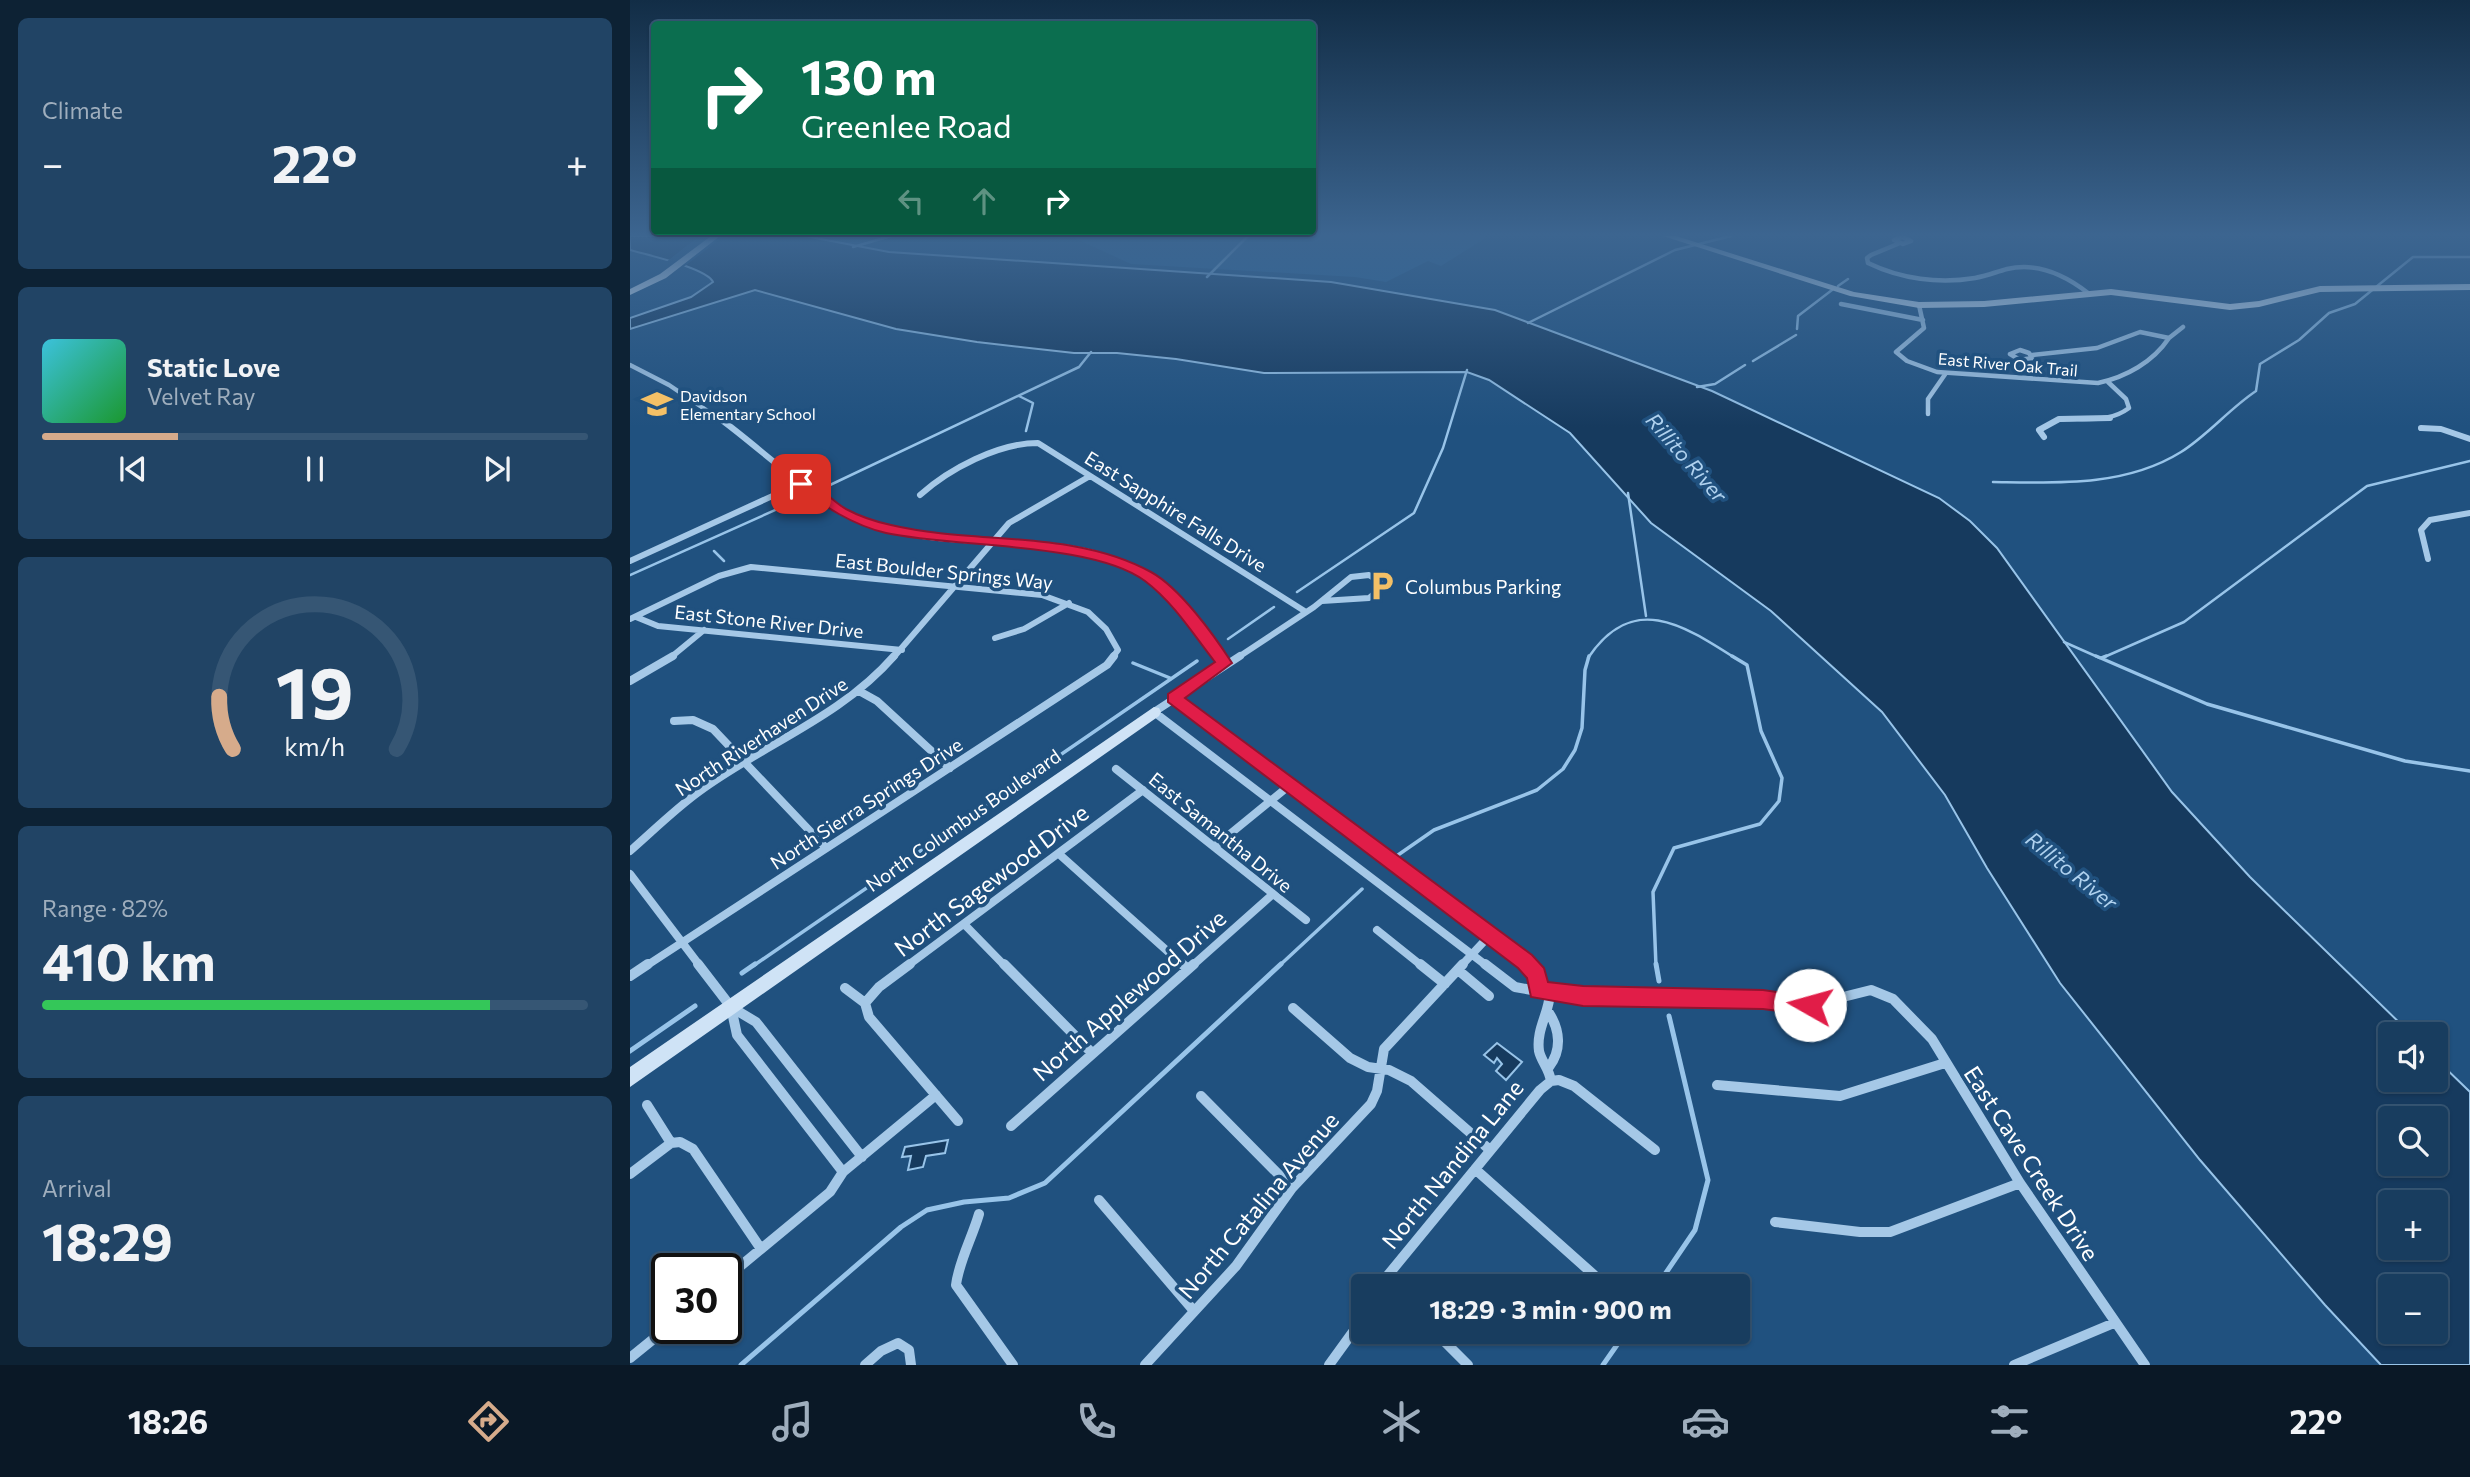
<!DOCTYPE html>
<html lang="en">
<head>
<meta charset="utf-8">
<style>
  :root { --surface:#183d5f; --page:#214465; --text:#f1f3f6; --muted:#9faebd; --line:#365674; --accent:#d6ab8b }
  body { margin:0; font-family:Commissioner,sans-serif; background:var(--page); color:var(--text); height:100vh; display:flex; flex-direction:column; font-size:26px; white-space:nowrap }
  * { box-sizing:border-box; margin:0 }
  p { font-size:23px; color:var(--muted) }
  .icon { flex:none; width:38px; height:38px; fill:none; stroke:currentColor; stroke-width:2; stroke-linecap:round; stroke-linejoin:round }
  .map { position:relative; flex:1; overflow:hidden }
  .panel { display:flex; flex-direction:column; gap:18px; padding:18px; background:#0d2234; width:630px }
  .panel>* { flex:none }
  .banner { position:absolute; left:21px; top:21px; width:665px; height:214px; border-radius:7px; box-shadow:0 2px 5px #0004,0 0 0 2px var(--line); background:#0b6e4f; color:#fff; overflow:hidden }
  .fabs { position:absolute; left:1748px; top:1022px; display:grid; gap:14px }
  .fabs a { display:grid; place-items:center; width:70px; height:70px; border-radius:7px; background:var(--surface); box-shadow:0 2px 5px #0004,0 0 0 2px var(--line); font-size:35px }
  .speed { position:absolute; left:21px; top:1253px; display:flex; gap:14px; font-size:35px; font-weight:700; text-align:center }
  .speed>* { display:grid; place-content:center; width:91px; height:91px; border-radius:50%; background:var(--surface); box-shadow:0 2px 5px #0004,0 0 0 2px var(--line); line-height:1 }
  .speed .limit { border:4px solid #111; border-radius:10px; background:#fff; color:#111 }
  .pin { position:absolute; display:grid; place-items:center; width:60px; height:60px; color:#fff; margin:-30px; border-radius:14px; box-shadow:0 4px 10px #0006 }
  .me { position:absolute; width:77px; margin:-38px; rotate:277deg; stroke-linejoin:round; filter:drop-shadow(0 0 5px #0008) }
  .turn { display:flex; align-items:center; gap:24px; height:147px; padding:0 35px; font-size:32px }
  .turn .icon { width:91px; height:91px; stroke-width:2.5 }
  .turn b { display:block; font-size:49px; line-height:60px }
  .lanes { display:flex; align-items:center; height:66px; padding:0 35px; background:#0003; justify-content:center; gap:35px; direction:ltr }
  .lanes .off { opacity:.35 }
  .big { font-size:52px; font-weight:700; line-height:1.1 }
  .panel .widget { flex:1; display:flex; flex-direction:column; justify-content:center; gap:10px; min-width:0; padding:0 24px; border-radius:10px; background:var(--page) }
  .panel .dial { align-items:center; gap:0 }
  .dial svg { height:182px; overflow:visible; fill:none; stroke:var(--line); stroke-width:7; stroke-linecap:round; text-anchor:middle }
  .dial text { fill:var(--text); stroke:none }
  .song { display:flex; align-items:center; gap:21px }
  .cover { width:84px; height:84px; border-radius:10px; background:linear-gradient(135deg,hsl(190 70% 55%),hsl(130 70% 35%)) }
  .played { height:7px; border-radius:4px; background:linear-gradient(90deg,var(--accent) 25%,var(--line) 25%) }
  .keys { display:flex; justify-content:space-around; direction:ltr }
  .heat { display:flex; justify-content:space-between; align-items:center; font-size:38px; direction:ltr }
  .charge { height:10px; border-radius:5px; background:linear-gradient(90deg,#34c759 82%,var(--line) 0) }
  .trip { position:absolute; left:721px; top:1274px; width:399px; height:70px; border-radius:7px; background:var(--surface); box-shadow:0 2px 5px #0004,0 0 0 2px var(--line); font-weight:700; line-height:70px; text-align:center }
  .tabs { display:flex; height:112px; justify-content:space-around; align-items:center; background:#0a1826; color:var(--muted) }
  .tabs .icon { width:49px; height:49px }
  .tabs .active { color:var(--accent) }
  .tabs b { font-size:32px; color:var(--text) }
  main { display:flex; flex:1; min-height:0 }
  .map>svg:first-child { display:block }
  .green { fill:#2a6497 }
  .water { fill:#163a5e; stroke:#98c4e9; stroke-width:2; fill-rule:evenodd }
  .pier { fill:#20517f }
  .lines { fill:none; stroke-linecap:round; stroke-linejoin:round }
  .stream-far2 { stroke:#98c4e9; stroke-width:2.5 }
  .stream-far1 { stroke:#98c4e9; stroke-width:3.5 }
  .stream { stroke:#98c4e9; stroke-width:5 }
  .street-far3 { stroke:#a5c8e7; stroke-width:4.5 }
  .street-far2 { stroke:#a5c8e7; stroke-width:6 }
  .street-far1 { stroke:#a5c8e7; stroke-width:8 }
  .street { stroke:#a5c8e7; stroke-width:10 }
  .secondary { fill:#cfe3f6; fill-rule:evenodd }
  .primary { fill:#e7f1fd; fill-rule:evenodd }
  .route { fill:#e11d48; stroke:#92132f; stroke-width:2 }
  .labels { text-anchor:middle; dominant-baseline:central; stroke-width:7; stroke-linejoin:round; paint-order:stroke }
  .far-street-label { font-size:16px; fill:#fff; stroke:#20517f }
  .far-poi-label { font-size:16px; fill:#fff; stroke:#20517f; text-anchor:start }
  .street-label { font-size:19px; fill:#fff; stroke:#20517f }
  .poi-label { font-size:19px; fill:#fff; stroke:#20517f; text-anchor:start }
  .water-label { font-size:21px; font-style:italic; fill:#b0d2ef; stroke:#20517f }
  .near-street-label { font-size:23px; fill:#fff; stroke:#20517f }
</style>
</head>
<body>
<main>
<section class="panel">
<div class="widget"><p>Climate</p>
<div class="heat"><a>−</a><b class="big">22°</b><a>+</a></div>
</div>
<div class="widget">
<div class="song"><i class="cover"></i><div><b>Static Love</b><p>Velvet Ray</p></div></div>
<div class="played"></div>
<div class="keys"><svg class="icon" aria-label="previous" viewBox="0 0 24 24"><path d="M18 5L8 12l10 7zM5 5v14"/></svg><svg class="icon" aria-label="pause" viewBox="0 0 24 24"><path d="M8 5v14M16 5v14"/></svg><svg class="icon" aria-label="next" viewBox="0 0 24 24"><path d="M6 5l10 7-10 7zM19 5v14"/></svg></div>
</div>
<div class="widget dial"><svg viewBox="0 0 100 80">
<path d="M14 69A42 42 0 1 1 86 69"/>
<path d="M14 69A42 42 0 0 1 8 46" stroke="#d6ab8b"/>
<text x="50" y="56" font-size="32" font-weight="700">19</text>
<text x="50" y="72" font-size="11">km/h</text>
</svg></div>
<div class="widget"><p>Range · 82%</p><b class="big">410 km</b><div class="charge"></div></div>
<div class="widget"><p>Arrival</p><b class="big">18:29</b></div>
</section>
<div class="map">
<svg width="1840" height="1365" viewBox="0 0 1840 1365">
  <rect width="100%" height="100%" fill="#20517f"/>
  <!-- green -->
  <path class="green" d="M440,236H854L857,237L811,266L798,261L756,282L725,277L501,264Z"/>
  <!-- water -->
  <path class="water" d="M0,236H175L259,252L701,282L865,310L1082,391L1309,498L1340,521L1367,548L1542,792L1620,877L1781,1034H1760V1080H1806V1059L1840,1092V1365H1751L1695,1305L1570,1160L1430,983L1357,868L1315,795L1252,712L1141,611L1021,523L940,433L859,380L837,372L634,373L546,359L487,353H444L347,342L266,329L125,290L0,329V318L61,297L83,282C77,268 17,255 0,250ZM1760,1118H1806V1164H1760ZM1760,1202H1806V1248H1760ZM1760,1286H1806V1332H1760Z
    M867,1043L892,1062L876,1080L866,1071L872,1064L867,1058L864,1063L854,1055Z
    M318,1140L315,1153L296,1156L293,1167L278,1170L281,1156L272,1157L275,1147Z"/>
  <!-- pier -->
  <path class="pier" d="M69,236H94L51,269L35,263Z"/>
  <g class="lines">
    <!-- stream-far2 -->
    <path class="stream-far2" d="M223,247L261,236
      M577,277L618,236
      M1208,286L1218,279
      M898,323L1045,250L1101,236
      M1167,329L1168,316L1202,290
      M1123,361L1166,335
      M1067,387L1085,384L1115,365
      M389,396L403,403L396,431
      M1363,482C1426,483 1495,487 1551,452C1578,435 1599,409 1626,391L1630,364L1669,340L1699,313L1725,304L1783,257H1840
      M200,485L449,367L461,352
      M998,493L1016,616
      M84,551L94,561
      M0,575L172,498
      M667,592L784,513L813,448L837,370
      M598,639L644,607
      M1434,642L1470,658
      M958,658C1002,592 1052,624 1105,658
      M1472,658L1554,622L1737,486L1840,461"/>
    <!-- stream-far1 -->
    <path class="stream-far1" d="M1466,656L1577,704L1775,761L1840,771
      M1471,658L1476,656
      M503,663L540,678
      M768,855L804,830L907,790L933,769L945,750L952,728L955,670L959,656
      M123,966L567,661
      M649,966L732,889
      M1026,966L1023,892L1044,848L1130,824L1149,801L1152,778L1131,731L1117,665L1102,656"/>
    <!-- stream -->
    <path class="stream" d="M1026,964L1029,981
      M112,973L125,964
      M0,1051L65,1006
      M1027,1286L1065,1230L1078,1180L1039,1016
      M111,1365L271,1227L297,1210L334,1202L379,1198L415,1183L651,964
      M973,1365L996,1332"/>
    <!-- street-far3 -->
    <path class="street-far3" d="M1272,237L1281,241L1273,244L1264,240Z
      M1270,243L1241,255L1237,258L1238,263C1271,279 1309,284 1345,278C1356,276 1366,272 1377,269C1407,262 1435,275 1458,293
      M1211,304L1293,320
      M1289,305L1294,328L1266,352L1277,361L1307,372L1468,383C1496,377 1523,362 1539,338L1510,332L1467,348L1401,355
      M1539,338L1553,327
      M1390,350L1399,353L1402,358L1390,360L1380,354Z
      M0,365L39,385L91,420
      M1298,414V399L1316,373
      M1427,420C1453,416 1476,425 1499,408L1496,399L1478,382"/>
    <!-- street-far2 -->
    <path class="street-far2" d="M89,418C142,457 187,506 251,527C342,556 461,521 537,591C558,610 573,635 590,658
      M1791,428L1811,429L1840,439
      M1414,437L1409,430L1429,419L1480,418
      M290,495C319,469 368,443 408,443L676,612
      M1798,559L1791,530L1800,520L1840,513
      M0,561L171,483
      M6,617L28,626L272,650
      M0,619L89,576L121,567L412,595L458,612L476,629L488,650L482,658
      M365,638L394,629L439,603
      M40,658L74,630
      M263,658L379,523L460,476
      M607,658L684,607L721,577L739,575L750,582V589L739,598L692,601"/>
    <!-- street-far1 -->
    <path class="street-far1" d="M589,656L594,663
      M610,656L524,712L857,966
      M0,681L43,656
      M229,691L247,701L320,768
      M544,698L899,966
      M44,721L63,720L83,729L196,848
      M486,769L676,920
      M584,847L660,785
      M0,851C23,831 45,809 70,791C134,744 211,717 264,656
      M429,854L554,966
      M0,874L70,966
      M334,924L375,966
      M747,930L792,966
      M16,966L477,665L484,656
      M277,966L513,790
      M562,966L643,894
      M831,966L860,935"/>
    <!-- street -->
    <path class="street" d="M68,964L101,1007
      M374,964L462,1053
      M552,964L558,969
      M790,964L815,984
      M855,964L885,987L935,996L1116,999L1181,1005L1241,990L1263,999L1302,1039L1390,1183L1515,1365
      M897,964L906,975L908,990
      M828,970L859,996
      M0,976L18,964
      M215,988L235,1003L239,1017L328,1121
      M235,1003L249,987L280,964
      M663,1008L720,1058L738,1067L759,1070L781,1081L860,1150
      M919,1013C930,1030 932,1050 919,1067
      M921,1081L929,1080L944,1086L1025,1150
      M1087,1085L1210,1096L1315,1063
      M571,1096L662,1188
      M17,1105L41,1143L50,1142L63,1149L131,1249
      M381,1126L564,964
      M845,1169L964,1275
      M213,1172L107,1035L101,1007L126,1022L232,1157
      M0,1174L41,1143
      M469,1200L564,1311
      M349,1214C342,1238 329,1261 326,1285L383,1365
      M1145,1222L1230,1232H1260L1390,1183
      M96,1278L200,1192L213,1172L306,1095
      M749,1286L910,1090L921,1081C919,1068 911,1061 909,1051C906,1029 919,1014 920,993
      M805,1332L838,1365
      M0,1358L37,1328
      M235,1365L251,1351L268,1343L279,1350L281,1365
      M515,1365L606,1266L662,1188L741,1104L747,1091L754,1049L833,964
      M699,1365L733,1318
      M1384,1365L1484,1323"/>
    <!-- secondary -->
    <path class="secondary" d="M1033,236H1046L1224,292L1289,302L1354,301L1481,289L1600,304L1629,301L1690,286L1840,284V290L1690,292L1629,307L1600,310L1481,295L1354,307L1289,308L1220,296Z
      M524,707L529,708L531,712L529,716L0,1087V1067Z"/>
    <!-- primary -->
    <path class="primary" d="M81,236H90L36,278L0,295V289L30,274Z"/>
  </g>
  <!-- sky -->
  <linearGradient id="sky" x2="0" y2="1"><stop stop-color="#122d46"/><stop offset="0.55" stop-color="#3c6590"/><stop offset="1" stop-color="#3c6590" stop-opacity="0"/></linearGradient>
  <rect width="1840" height="427" fill="url(#sky)"/>
  <!-- route -->
  <path class="route" d="M167,481C184,478 202,502 216,509C229,516 247,522 261,525C346,545 443,529 521,572C550,588 584,635 602,663L555,698L902,955L914,968L918,982L953,986L1133,990L1188,998L1191,1005L1188,1012L1180,1015L1133,1009L953,1006L901,997L897,978L888,968L538,702V694L585,662C563,634 544,603 515,581C463,542 325,548 256,533C222,525 194,506 167,486Z"/>
  <!-- icons -->
  <defs>
    <g id="school-bare" transform="scale(2.415)"><path d="M0-5L7-2L0 1L-7-2ZM-4 1L0 2.5L4 1V4Q0 6-4 4Z" fill="#f4c066" stroke="#20517f" stroke-width="2.5" paint-order="stroke"/></g>
    <g id="parking-bare" transform="scale(2.415)"><path d="M-3.5-5.5H1a3.5 3.5 0 0 1 0 7H-1V5.5H-3.5ZM-1-3.4V-.6H.8a1.4 1.4 0 0 0 0-2.8Z" fill="#f4c066" stroke="#20517f" stroke-width="2.5" paint-order="stroke"/></g>
  </defs>
  <g fill-rule="evenodd">
    <use href="#school-bare" x="27" y="404"/>
    <use href="#parking-bare" x="752" y="586"/>
  </g>
  <g class="labels">
    <!-- far-street labels -->
    <g class="far-street-label">
      <text transform="translate(1378 364) rotate(5)">East River Oak Trail</text>
    </g>
    <!-- far-poi labels -->
    <g class="far-poi-label">
      <text x="50" y="395">Davidson<tspan x="50" dy="18">Elementary School</tspan></text>
    </g>
    <!-- street labels -->
    <g class="street-label">
      <text transform="translate(546 511) rotate(32)">East Sapphire Falls Drive</text>
      <text transform="translate(314 571) rotate(6)">East Boulder Springs Way</text>
      <text transform="translate(139 621) rotate(6)">East Stone River Drive</text>
      <text transform="translate(131 736) rotate(-33)">North Riverhaven Drive</text>
      <text transform="translate(236 803) rotate(-33)">North Sierra Springs Drive</text>
      <text transform="translate(333 820) rotate(-35)">North Columbus Boulevard</text>
      <text transform="translate(591 832) rotate(39)">East Samantha Drive</text>
    </g>
    <!-- poi labels -->
    <g class="poi-label">
      <text x="775" y="586">Columbus Parking</text>
    </g>
    <!-- water labels -->
    <g class="water-label">
      <text transform="translate(1057 457) rotate(49)">Rillito River</text>
      <text transform="translate(1442 870) rotate(39)">Rillito River</text>
    </g>
    <!-- near-street labels -->
    <g class="near-street-label">
      <text transform="translate(361 880) rotate(-37)">North Sagewood Drive</text>
      <text transform="translate(499 995) rotate(-41)">North Applewood Drive</text>
      <text transform="translate(1402 1163) rotate(57)">East Cave Creek Drive</text>
      <text transform="translate(822 1164) rotate(-51)">North Nandina Lane</text>
      <text transform="translate(628 1205) rotate(-50)">North Catalina Avenue</text>
    </g>
  </g>
</svg>
<div class="fabs">
<a><svg class="icon" aria-label="sound" viewBox="0 0 24 24"><path d="M4 9h4l5-4v14l-5-4H4zM17 9q2 3 0 6"/></svg></a>
<a><svg class="icon" aria-label="search" viewBox="0 0 24 24"><circle cx="10" cy="10" r="6"/><path d="M15 15l6 6"/></svg></a>
<a>+</a>
<a>−</a>
</div>
<div class="speed"><div class="limit">30</div></div>
<div class="pin" style="left:171px;top:484px;background:#d93025"><svg class="icon" aria-label="arrive" viewBox="0 0 24 24"><path d="M6 21V4h12l-3 4 3 4H6"/></svg></div>
<svg class="me" style="left:1180px;top:1005px" viewBox="-20 -20 40 40"><circle r="19" fill="#fff"/><path d="M0-13L10 11 0 6-10 11z" fill="#e11d48"/></svg>
<div class="trip">18:29 · 3 min · 900 m</div>
<div class="banner">
<div class="turn"><svg class="icon" aria-label="right" viewBox="0 0 24 24"><path d="M7 20v-9h11M14 6l5 5-5 5"/></svg><div><b>130 m</b>Greenlee Road</div></div>
<div class="lanes"><svg class="icon off" aria-label="left" viewBox="0 0 24 24"><path d="M17 20v-9H6M10 6l-5 5 5 5"/></svg><svg class="icon off" aria-label="ahead" viewBox="0 0 24 24"><path d="M12 20V5M6 11l6-6 6 6"/></svg><svg class="icon" aria-label="right" viewBox="0 0 24 24"><path d="M7 20v-9h11M14 6l5 5-5 5"/></svg></div>
</div>
</div>
</main>
<nav class="tabs">
<b>18:26</b>
<svg class="icon active" aria-label="directions" viewBox="0 0 24 24"><path d="M12 3l9 9-9 9-9-9zM9 14v-3h6M13 9l2 2-2 2"/></svg>
<svg class="icon" aria-label="music" viewBox="0 0 24 24"><path d="M9 18V5l10-2v13"/><circle cx="6" cy="18" r="3"/><circle cx="16" cy="16" r="3"/></svg>
<svg class="icon" aria-label="phone" viewBox="0 0 24 24"><path d="M5 4h4l2 5-3 2q2 4 5 5l2-3 5 2v4C11 20 4 13 5 4z"/></svg>
<svg class="icon" aria-label="climate" viewBox="0 0 24 24"><path d="M12 3v18M4 7l16 10M4 17L20 7"/></svg>
<svg class="icon" aria-label="car" viewBox="0 0 24 24"><path d="M5 17H2v-5l4-1 3-4h7l3 4 3 1v5h-3M9 17h6M6 11h13"/><circle cx="7" cy="17" r="2"/><circle cx="17" cy="17" r="2"/></svg>
<svg class="icon" aria-label="filters" viewBox="0 0 24 24"><path d="M4 7h16M4 17h16"/><circle cx="9" cy="7" r="2"/><circle cx="15" cy="17" r="2"/></svg>
<b>22°</b>
</nav>
</body>
</html>
